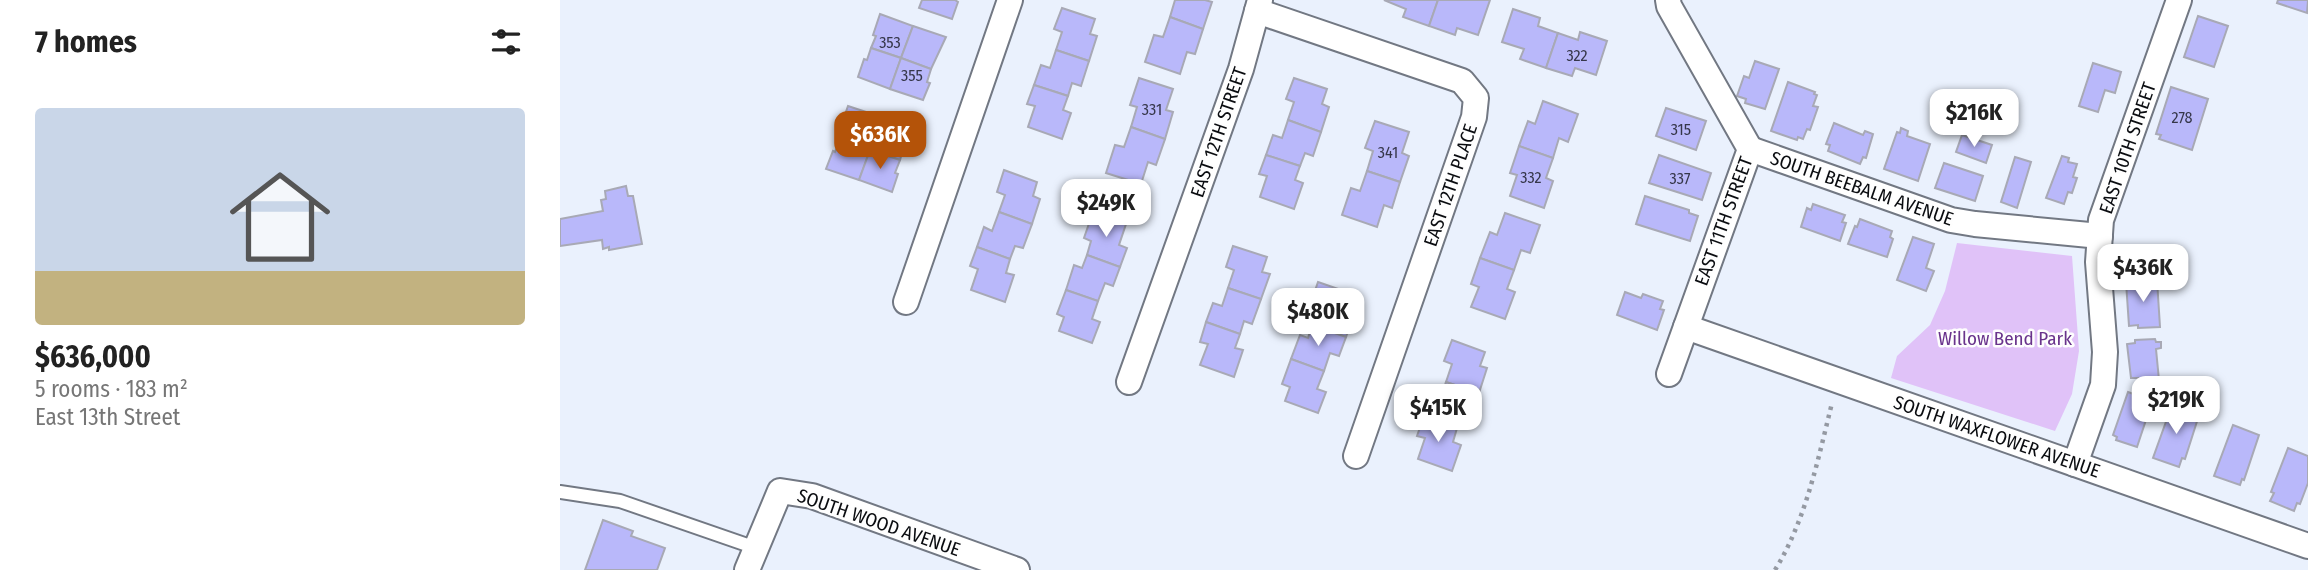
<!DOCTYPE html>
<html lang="en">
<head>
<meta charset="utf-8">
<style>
  body { margin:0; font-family:"Fira Sans Condensed",sans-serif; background:#f6f6f6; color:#222; height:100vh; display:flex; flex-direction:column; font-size:26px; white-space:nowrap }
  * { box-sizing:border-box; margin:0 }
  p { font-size:23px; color:#767676 }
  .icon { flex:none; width:38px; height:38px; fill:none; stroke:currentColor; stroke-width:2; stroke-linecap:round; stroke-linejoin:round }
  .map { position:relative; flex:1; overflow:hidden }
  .details { display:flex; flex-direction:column; background:#fff; width:560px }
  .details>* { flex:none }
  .price { position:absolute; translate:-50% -60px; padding:0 16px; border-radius:14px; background:#fff; color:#222; font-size:23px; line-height:46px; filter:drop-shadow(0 2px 4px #0008) }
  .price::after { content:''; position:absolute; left:50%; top:42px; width:21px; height:16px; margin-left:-10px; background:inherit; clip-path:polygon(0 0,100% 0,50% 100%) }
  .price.on { background:#b45309; color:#fff }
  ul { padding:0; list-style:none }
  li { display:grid; align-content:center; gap:14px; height:371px; padding:0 35px }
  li+li { border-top:2px solid #e0e0e0 }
  li span { display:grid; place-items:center; height:217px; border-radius:7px; color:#555 }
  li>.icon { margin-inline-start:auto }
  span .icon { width:126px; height:126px; fill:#fffc; stroke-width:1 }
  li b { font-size:30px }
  h2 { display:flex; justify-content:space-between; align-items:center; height:84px; padding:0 35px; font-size:30px }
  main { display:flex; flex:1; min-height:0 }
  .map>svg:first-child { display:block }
</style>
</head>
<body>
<main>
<section class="details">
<h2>7 homes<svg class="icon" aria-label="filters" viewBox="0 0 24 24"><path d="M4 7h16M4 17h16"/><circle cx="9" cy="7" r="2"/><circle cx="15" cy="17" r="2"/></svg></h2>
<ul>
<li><span style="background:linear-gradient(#c9d6e8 75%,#c2b280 0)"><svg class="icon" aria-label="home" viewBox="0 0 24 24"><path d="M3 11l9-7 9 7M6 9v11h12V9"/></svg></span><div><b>$636,000</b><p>5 rooms · 183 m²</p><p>East 13th Street</p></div></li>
</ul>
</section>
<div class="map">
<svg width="1748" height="570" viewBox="0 0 1748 570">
  <rect width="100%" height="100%" fill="#eaf1fd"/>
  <path fill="#e0c2f8" d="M1397,243l115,13 7,95 -7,43 -17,37 -164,-53 6,-22 33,-31 15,-34z"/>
  <g fill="#b9b8fa" stroke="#a8a9b5" stroke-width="2">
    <path d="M362,0h33l3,2 -6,17 -33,-11z"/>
    <path d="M615,0h30l7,2 -9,27 -33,-12z"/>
    <path d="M824,0h54l-9,26 -26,-9 3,-8z"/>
    <path d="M878,0h52l-12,35 -21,-7 -2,7 -26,-9z"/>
    <path d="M1718,0h30l-1,13 -30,-10z"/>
    <path d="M502,8l33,11 -5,15 7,2 -8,25 -33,-11 6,-18 -8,-3z"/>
    <path d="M953,9l27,9 -2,8 20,7 -12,35 -26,-9 4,-10 -22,-7z"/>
    <path d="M320,14l33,12 -12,32 -30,-10 5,-12 -3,-1z"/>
    <path d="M1638,16l30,10 -14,41 -30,-10z"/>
    <path d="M610,17l33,12 -8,25 -8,-2 -7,22 -35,-12 9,-27 9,2z"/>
    <path d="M353,26l33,11 -15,32 -30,-11z"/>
    <path d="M1020,32l27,9 -11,34 -21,-7 -3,8 -26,-8 12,-35 20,7z"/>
    <path d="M311,48l30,10 -11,31 -32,-12 6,-18 3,1z"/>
    <path d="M496,50l33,11 -8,25 -9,-3 -4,13 -34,-11 7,-20 9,3z"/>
    <path d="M341,58l30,11 -4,13 3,1 -7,17 -33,-11z"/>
    <path d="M1195,61l24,8 -14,40 -20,-6 1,-4 -9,-3 7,-20 5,2z"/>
    <path d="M1533,63l28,9 -6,21 -10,-3 -7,22 -19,-6z"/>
    <path d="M579,78l34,11 -7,21 7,2 -8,27 -34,-12 6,-20 -7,-2z"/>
    <path d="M734,78l33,11 -5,15 7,3 -8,25 -33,-12 6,-18 -8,-3z"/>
    <path d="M1228,82l27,10 -1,2 3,1 -4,11 5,1 -8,23 -3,-1 -4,10 -5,-2 -1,3 -26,-9z"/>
    <path d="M474,85l34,11 -5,14 8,3 -9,26 -34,-12 7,-21 -8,-2z"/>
    <path d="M1611,87l37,12 -16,51 -33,-11 2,-4 -5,-1z"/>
    <path d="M983,101l35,13 -10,28 -9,-4 -6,20 -34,-12 9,-25 7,3z"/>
    <path d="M288,106l33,11 -11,33 -30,-11 4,-12 -3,-1z"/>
    <path d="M1106,108l40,13 -10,29 -40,-14z"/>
    <path d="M321,117l33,12 -6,19 -4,-2 -4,14 -30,-10z"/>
    <path d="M728,120l33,12 -8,24 -8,-3 -5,13 -34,-11 7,-20 9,3z"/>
    <path d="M815,121l34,11 -7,21 7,3 -9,26 -33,-11 6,-20 -8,-3z"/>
    <path d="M1274,123l29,12 2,-4 8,3 -7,24 -3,-1 -3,7 -32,-13 2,-6 -4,-1z"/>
    <path d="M571,127l34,12 -9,26 -8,-3 -7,22 -35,-11 9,-28 9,2z"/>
    <path d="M1341,128l7,3 -1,5 23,8 -12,37 -34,-12 13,-37 3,1z"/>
    <path d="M1402,135l30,10 -6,18 -30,-11z"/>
    <path d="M280,139l30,11 -11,30 -33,-11 7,-18 2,1z"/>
    <path d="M959,146l34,12 -7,20 7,3 -9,27 -34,-12 7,-21 -7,-2z"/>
    <path d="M310,150l30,10 -5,13 3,1 -6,18 -33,-12z"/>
    <path d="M706,155l34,11 -5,14 8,3 -9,26 -34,-12 7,-21 -8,-2z"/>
    <path d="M1099,155l52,18 -9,27 -53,-17z"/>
    <path d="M1502,156l7,2 -1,4 9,2 -4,13 4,1 -5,15 -4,-1 -4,12 -18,-6z"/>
    <path d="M1455,157l16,5 -14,46 -16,-6z"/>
    <path d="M1384,163l39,13 -8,25 -40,-13z"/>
    <path d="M444,170l33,12 -4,14 7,3 -8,25 -33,-12 6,-17 -8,-3z"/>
    <path d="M807,171l33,11 -8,26 -8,-3 -7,22 -35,-12 9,-27 9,3z"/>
    <path d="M66,186l2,10h5l9,48 -33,6v-3l-6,2 -1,-9 -42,6v-27l43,-8 -2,-11 5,-1 -1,-8z"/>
    <path d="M1085,196l44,14v3l9,3 -8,25 -54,-17z"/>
    <path d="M1253,204l32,11 -3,7 4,1 -6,18 -39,-14 6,-19 4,2z"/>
    <path d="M439,212l33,12 -9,24 -8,-2 -5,13 -33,-12 7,-20 8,4z"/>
    <path d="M533,212l33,12 -7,21 8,3 -7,19 -33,-12 4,-14 -7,-3z"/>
    <path d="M945,213l35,12 -10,28 -9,-3 -7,20 -34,-12 10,-26 7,3z"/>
    <path d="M1300,219l32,12 -2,6 3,2 -6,18 -39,-13 7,-18 2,1z"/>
    <path d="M1353,237l21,7 -8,24 8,3 -8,20 -29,-11z"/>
    <path d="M673,246l34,11 -5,15 8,2 -9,25 -33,-11 6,-18 -8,-3z"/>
    <path d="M417,247l33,12 -4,14 8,2 -9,27 -34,-12 7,-21 -8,-3z"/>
    <path d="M527,255l33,12 -7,19 -8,-3 -7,18 -32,-11 8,-25 8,3z"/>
    <path d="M920,258l34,12 -7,19 8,3 -10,27 -34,-12 8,-20 -8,-3z"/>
    <path d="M1597,280l3,47 -22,1v-3l-9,1 -3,-44z"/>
    <path d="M758,282l35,12 -8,21 8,2 -7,20 -34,-12 5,-14 -8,-3z"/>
    <path d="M668,288l33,11 -9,25 -8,-3 -4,13 -34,-12 7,-19 9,3z"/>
    <path d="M506,290l32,11 -6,18 8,3 -8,21 -33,-12 5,-14 -7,-3z"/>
    <path d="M1065,292l16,6 2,-4 20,7 -3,8 4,1 -7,20 -40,-15z"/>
    <path d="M646,322l34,12 -5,14 8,2 -9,27 -34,-12 8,-21 -8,-2z"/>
    <path d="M752,325l34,12 -7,19 -9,-3 -6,18 -33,-12 9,-24 8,3z"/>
    <path d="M1595,339l1,3h5v6l-5,1 3,31 -21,2v-4h-7l-4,-34 8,-1v-3z"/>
    <path d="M892,340l33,12 -5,14 7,2 -8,25 -33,-11 6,-18 -8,-3z"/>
    <path d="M731,359l33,12 -7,18 9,3 -8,21 -33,-12 5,-14 -8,-3z"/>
    <path d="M886,382l33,11 -9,25 -8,-3 -5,13 -33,-12 7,-19 9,3z"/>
    <path d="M1568,392l25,9 -4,11 4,1 -2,6 -4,-2 -10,30 -21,-7 1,-3 -4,-2z"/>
    <path d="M1612,405l27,10 -14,44 -3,-1 -3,9 -26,-9z"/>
    <path d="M864,416l33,12 -4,14 8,3 -9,26 -34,-12 7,-21 -8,-2z"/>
    <path d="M1673,425l26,10 -15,45 -2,-1 -2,6 -26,-9z"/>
    <path d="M1728,448l20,8v27l-8,21 -3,-1 -3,8 -24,-10 4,-8 -3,-1z"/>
    <path d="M43,520l30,11 -2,5 34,12 -8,22h-72z"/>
  </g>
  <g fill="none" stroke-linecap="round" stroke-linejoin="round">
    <g stroke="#727883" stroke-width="16">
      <path id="lane" d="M0,492l60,9 136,47"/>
    </g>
    <g stroke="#727883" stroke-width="28">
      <g id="street">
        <path d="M1108,0l1,6 81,143 -81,225"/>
        <path d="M697,11l205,70 14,17 -2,19 -118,339"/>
        <path d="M1190,149l201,71 24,4 125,12"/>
        <path d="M346,302l104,-302"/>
        <path d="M1126,327l622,219"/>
        <path d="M569,382l112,-313 19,-69"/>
        <path d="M1515,464l28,-79 2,-33 -7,-90 3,-42 78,-220"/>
        <path d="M187,570l33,-79 32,5 205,74"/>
      </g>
    </g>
    <path stroke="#9499a2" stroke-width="4.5" stroke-dasharray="3.5 5" stroke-linecap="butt" d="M1215,570c31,-50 43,-111 57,-167"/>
    <use href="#lane" stroke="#fff" stroke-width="12"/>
    <use href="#street" stroke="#fff" stroke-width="24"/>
  </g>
  <g text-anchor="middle" stroke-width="5" stroke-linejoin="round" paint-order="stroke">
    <g font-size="16" fill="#36374a">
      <text x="330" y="48">353</text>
      <text x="1017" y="61">322</text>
      <text x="352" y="81">355</text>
      <text x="592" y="115">331</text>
      <text x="1622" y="123">278</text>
      <text x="1121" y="135">315</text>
      <text x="828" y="158">341</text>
      <text x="971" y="183">332</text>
      <text x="1120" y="184">337</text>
    </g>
    <g font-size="19" fill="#0a0c10" stroke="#fefefe">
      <text transform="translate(658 132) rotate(-71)" y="7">EAST 12TH STREET</text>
      <text transform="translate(1567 148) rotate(-71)" y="7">EAST 10TH STREET</text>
      <text transform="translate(890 185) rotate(-71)" y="7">EAST 12TH PLACE</text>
      <text transform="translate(1302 188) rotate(19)" y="7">SOUTH BEEBALM AVENUE</text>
      <text transform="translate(1163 221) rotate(-70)" y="7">EAST 11TH STREET</text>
      <text transform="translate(1437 436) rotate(19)" y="7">SOUTH WAXFLOWER AVENUE</text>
      <text transform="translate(319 522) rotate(19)" y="7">SOUTH WOOD AVENUE</text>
    </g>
    <g font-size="19" fill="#69338c" stroke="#fefefe">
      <text x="1445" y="345">Willow Bend Park</text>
    </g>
  </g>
</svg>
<b class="price" style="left:1414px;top:149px">$216K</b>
<b class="price on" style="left:320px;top:171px">$636K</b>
<b class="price" style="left:546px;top:239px">$249K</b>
<b class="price" style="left:1583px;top:304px">$436K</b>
<b class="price" style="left:758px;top:348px">$480K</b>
<b class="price" style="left:1616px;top:436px">$219K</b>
<b class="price" style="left:878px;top:444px">$415K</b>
</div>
</main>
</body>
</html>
